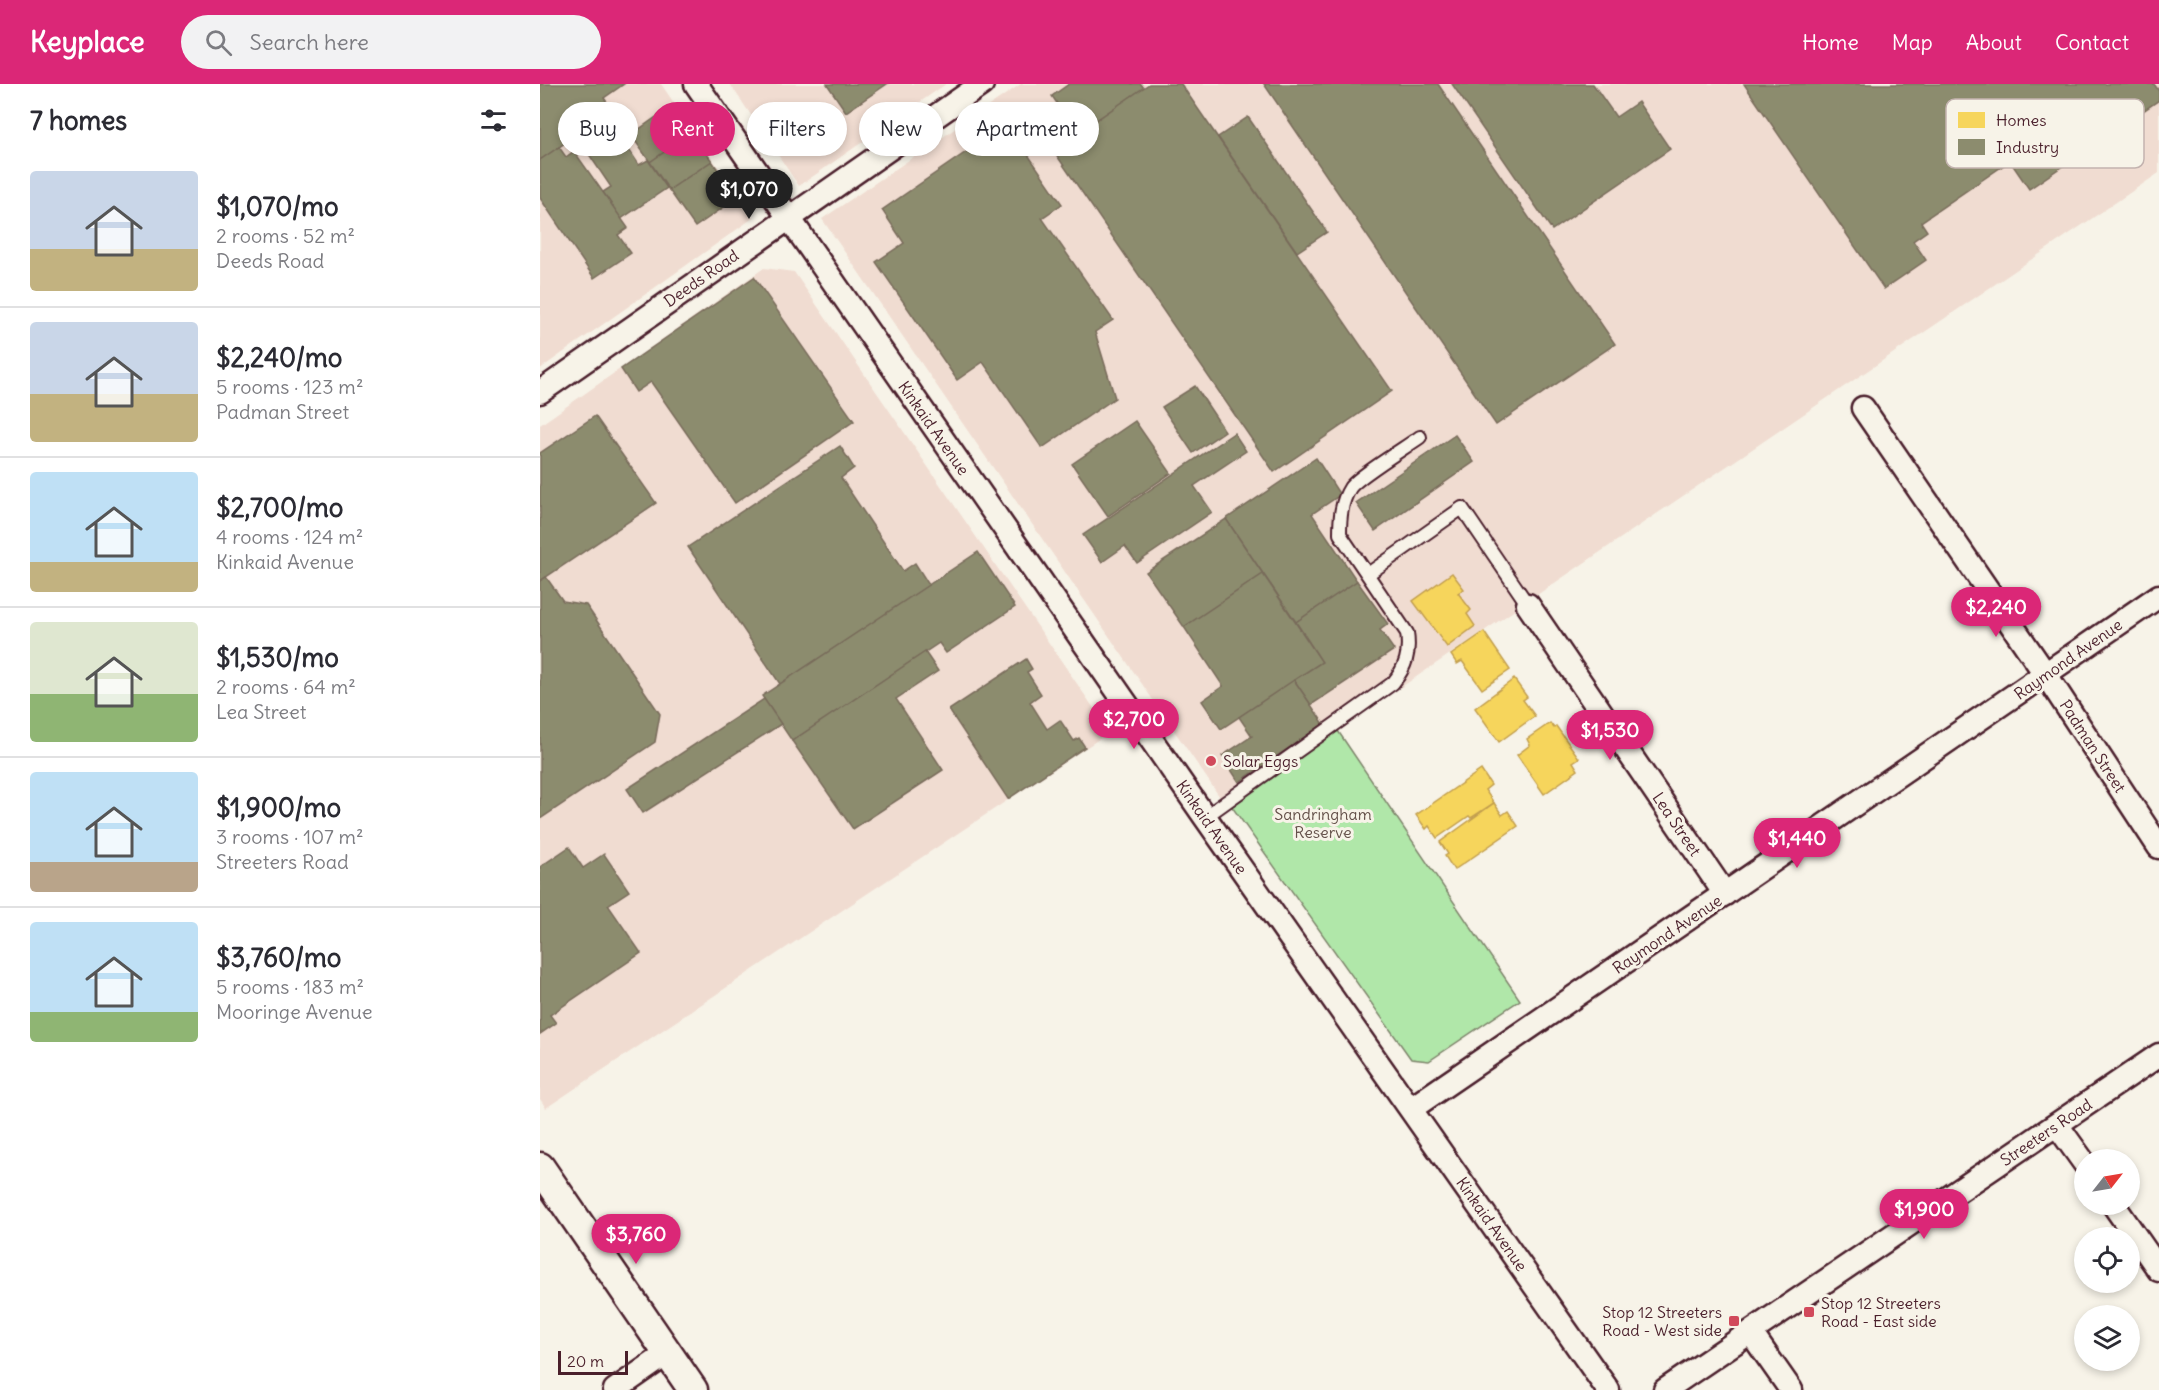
<!DOCTYPE html>
<html lang="en">
<head>
<meta charset="utf-8">
<style>
  body { margin:0; font-family:Delius,sans-serif; background:#f2f2f3; color:#2b2b33; height:100vh; display:flex; flex-direction:column; font-size:22px; white-space:nowrap }
  * { box-sizing:border-box; margin:0 }
  p { font-size:20px; color:#7c7c81 }
  .icon { flex:none; width:33px; height:33px; fill:none; stroke:currentColor; stroke-width:2; stroke-linecap:round; stroke-linejoin:round }
  .map { position:relative; flex:1; overflow:hidden }
  .panel { display:flex; flex-direction:column; background:#fff; width:540px }
  .panel>* { flex:none }
  .top-card { position:absolute; left:18px; top:18px; width:570px; height:54px; display:flex; gap:12px }
  .needle { width:39px; rotate:59deg }
  .tools { position:absolute; left:1534px; top:1065px; display:grid; gap:12px }
  .tools a { display:grid; place-items:center; width:66px; height:66px; border-radius:50%; background:#fff; box-shadow:0 3px 9px #0003; font-size:30px }
  .scale { position:absolute; left:18px; bottom:15px; width:70px; box-sizing:border-box; padding-left:6px; border:3px solid #4a1f2b; border-top:0; font-size:16px; line-height:21px; white-space:nowrap; color:#4a1f2b; -webkit-text-stroke:4px #f7f3e8; paint-order:stroke }
  .price { position:absolute; translate:-50% -51px; padding:0 14px; border-radius:21px; background:#db2777; color:#fff; font-size:20px; line-height:39px; filter:drop-shadow(0 2px 3px #0008) }
  .price::after { content:''; position:absolute; left:50%; top:36px; width:18px; height:14px; margin-left:-9px; background:inherit; clip-path:polygon(0 0,100% 0,50% 100%) }
  .price.on { background:#222; color:#fff }
  ul { padding:0; list-style:none }
  li { display:flex; align-items:center; gap:18px; height:150px; padding:0 30px }
  li+li { border-top:2px solid #e1e1e2 }
  li span { display:grid; place-items:center; flex:none; width:168px; height:120px; border-radius:6px; color:#555 }
  li>.icon { margin-inline-start:auto }
  span .icon { width:72px; height:72px; fill:#fffc; stroke-width:1 }
  li b { font-size:26px }
  h2 { display:flex; justify-content:space-between; align-items:center; height:72px; padding:0 30px; font-size:26px }
  .pill { padding:0 21px; border-radius:27px; background:#fff; box-shadow:0 3px 9px #0003; font-size:21px; line-height:54px }
  .pill.on { background:#db2777; color:#fff }
  header { display:flex; align-items:center; gap:36px; box-sizing:border-box; height:84px; padding:0 30px; background:#db2777; color:#fff }
  header strong { font-size:28px }
  nav { display:flex; gap:33px; margin-inline-start:auto; font-size:21px }
  .search { width:420px; height:54px; background:#f2f2f3; display:flex; align-items:center; gap:15px; box-sizing:border-box; padding:0 21px; border-radius:33px; color:#7c7c81; font-size:22px }
  main { display:flex; flex:1; min-height:0 }
  .map>svg:first-child { display:block }
</style>
</head>
<body>
<header>
<strong>Keyplace</strong>
<div class="search"><svg class="icon" aria-label="search" viewBox="0 0 24 24"><circle cx="10" cy="10" r="6"/><path d="M15 15l6 6"/></svg>Search here</div>
<nav><a>Home</a><a>Map</a><a>About</a><a>Contact</a></nav>
</header>
<main>
<section class="panel">
<h2>7 homes<svg class="icon" aria-label="filters" viewBox="0 0 24 24"><path d="M4 7h16M4 17h16"/><circle cx="9" cy="7" r="2"/><circle cx="15" cy="17" r="2"/></svg></h2>
<ul>
<li><span style="background:linear-gradient(#c9d6e8 65%,#c2b280 0)"><svg class="icon" aria-label="home" viewBox="0 0 24 24"><path d="M3 11l9-7 9 7M6 9v11h12V9"/></svg></span><div><b>$1,070/mo</b><p>2 rooms · 52 m²</p><p>Deeds Road</p></div></li>
<li><span style="background:linear-gradient(#c9d6e8 60%,#c2b280 0)"><svg class="icon" aria-label="home" viewBox="0 0 24 24"><path d="M3 11l9-7 9 7M6 9v11h12V9"/></svg></span><div><b>$2,240/mo</b><p>5 rooms · 123 m²</p><p>Padman Street</p></div></li>
<li><span style="background:linear-gradient(#bfe0f5 75%,#c2b280 0)"><svg class="icon" aria-label="home" viewBox="0 0 24 24"><path d="M3 11l9-7 9 7M6 9v11h12V9"/></svg></span><div><b>$2,700/mo</b><p>4 rooms · 124 m²</p><p>Kinkaid Avenue</p></div></li>
<li><span style="background:linear-gradient(#dfe7d0 60%,#8fb573 0)"><svg class="icon" aria-label="home" viewBox="0 0 24 24"><path d="M3 11l9-7 9 7M6 9v11h12V9"/></svg></span><div><b>$1,530/mo</b><p>2 rooms · 64 m²</p><p>Lea Street</p></div></li>
<li><span style="background:linear-gradient(#bfe0f5 75%,#b9a48a 0)"><svg class="icon" aria-label="home" viewBox="0 0 24 24"><path d="M3 11l9-7 9 7M6 9v11h12V9"/></svg></span><div><b>$1,900/mo</b><p>3 rooms · 107 m²</p><p>Streeters Road</p></div></li>
<li><span style="background:linear-gradient(#bfe0f5 75%,#8fb573 0)"><svg class="icon" aria-label="home" viewBox="0 0 24 24"><path d="M3 11l9-7 9 7M6 9v11h12V9"/></svg></span><div><b>$3,760/mo</b><p>5 rooms · 183 m²</p><p>Mooringe Avenue</p></div></li>
</ul>
</section>
<div class="map">
<svg width="1619" height="1306" viewBox="0 0 1619 1306">
  <rect width="100%" height="100%" fill="#f7f3e8"/>
  <filter id="ink" filterUnits="userSpaceOnUse"><feTurbulence type="fractalNoise" baseFrequency=".0167" numOctaves="2"/><feDisplacementMap in="SourceGraphic" scale="12" xChannelSelector="R" yChannelSelector="G"/><feConvolveMatrix kernelMatrix="1 2 1 2 8 2 1 2 1" color-interpolation-filters="sRGB"/></filter>
  <g filter="url(#ink)">
    <g fill="#f0dcd1">
      <path d="M0,0h121l92,134 -213,151z"/>
      <path d="M190,0h216l-147,102z"/>
      <path d="M481,0h1138v89l-933,633 -404,-587z"/>
      <path d="M224,184l30,4 310,451 -8,5 6,9 -556,371 -6,-9v-674z"/>
    </g>
    <path fill="#b0e7a9" stroke="#7d836a" stroke-width="1.5" d="M798,647l182,269 -91,61 -18,-2 -181,-255z"/>
    <g fill="#f6d55c" stroke="#c29e4d" stroke-width="1.5">
      <path d="M912,489l12,16 -6,4 13,17 -4,4 8,12 -28,21 -34,-46z"/>
      <path d="M944,548l26,38 -28,19 -20,-28 -5,3 -6,-9z"/>
      <path d="M974,595l13,18 -4,3 12,16 -36,26 -24,-34z"/>
      <path d="M1010,639l4,5 2,-2 23,32 -6,4 5,8 -34,24 -27,-39 13,-10 -3,-6z"/>
      <path d="M941,686l10,15 -6,5 9,13 -23,15 -2,-2 -32,22 -8,-12 -3,3 -10,-14z"/>
      <path d="M954,719l8,12 6,-4 10,15 -64,44 -9,-14 3,-2 -8,-12z"/>
    </g>
    <g fill="#8c8c6e" stroke="#786b5a" stroke-width="1.5">
      <path d="M0,0h84l-20,14 9,12 -73,50z"/>
      <path d="M287,0h60l-41,28z"/>
      <path d="M529,0h72l3,4 -67,45 -25,-37z"/>
      <path d="M609,0h32l211,307 -118,81 -221,-322z"/>
      <path d="M724,0h174l177,260 -119,81z"/>
      <path d="M912,0h141l23,33 22,-15 32,47 -118,81z"/>
      <path d="M1204,0h410l5,7v9l-130,89 -19,-28 -89,61 6,9 -14,10 13,19 -42,29z"/>
      <path d="M133,21l19,28 -42,29 -19,-27z"/>
      <path d="M708,33l79,115 -30,20 -79,-115z"/>
      <path d="M70,37l29,44 9,-5 19,28 -46,31 -18,-27 8,-5 -31,-46z"/>
      <path d="M152,49l20,28 -43,29 -19,-28z"/>
      <path d="M448,53l12,16 18,-13 44,64 -20,14 71,102 -18,12 20,66 -73,50 -59,-86 -26,18 -81,-118 28,-19 -22,-33z"/>
      <path d="M19,63l7,10 8,-6 54,77 -10,7 13,18 -37,25 -54,-80v-38z"/>
      <path d="M172,77l25,37 -42,29 -26,-37z"/>
      <path d="M214,193l100,144 -119,82 -84,-121 -15,10 -15,-23z"/>
      <path d="M655,302l30,45 -32,22 -31,-46z"/>
      <path d="M55,332l61,87 -116,78v-128z"/>
      <path d="M595,337l36,52 -63,43 -36,-52z"/>
      <path d="M694,349l12,18 -52,35 18,26 -75,51 -12,-17 -23,16 -19,-27z"/>
      <path d="M915,351l19,27 -99,69 -19,-28z"/>
      <path d="M300,362l14,22 -13,10 62,93 12,-8 14,22 -149,99 -92,-137z"/>
      <path d="M776,374l24,37 -28,19 45,67 -61,41 -70,-103z"/>
      <path d="M686,435l37,55 -79,53 -38,-55z"/>
      <path d="M438,468l37,55 -69,46 -7,-10 -147,98 -30,-45z"/>
      <path d="M723,490l59,88 -101,67 -19,-28 21,-15 -39,-59z"/>
      <path d="M6,493l17,24 23,4 74,109 -5,28 -115,77v-238z"/>
      <path d="M817,497l31,43 -8,6 14,20 -83,55 -17,-25 28,-18 -26,-40z"/>
      <path d="M385,568l13,19 -42,28 47,71 -90,59 -61,-88z"/>
      <path d="M486,575l6,10 -5,3 14,22 -11,8 17,27 13,-9 14,21 5,-3 6,9 -77,52 -59,-89z"/>
      <path d="M754,596l30,44 -85,58 -17,-26 30,-20 -13,-19z"/>
      <path d="M224,615l17,25 -138,89 -16,-24z"/>
      <path d="M29,763l14,21 21,-14 25,37 -21,14 33,48 -91,62 6,8 -16,11v-167z"/>
    </g>
    <g fill="none" stroke-linecap="round" stroke-linejoin="round">
      <g stroke="#4a1f2b" stroke-width="16">
        <g id="service">
          <path d="M828,490l94,-66 66,97"/>
          <path d="M665,733l188,-134c13,-16 17,-30 14,-50l-67,-99c0,-16 1,-32 10,-46 6,-10 56,-41 70,-51"/>
        </g>
      </g>
      <g stroke="#4a1f2b" stroke-width="27">
        <g id="minor">
          <path d="M156,0l509,733 403,573"/>
          <path d="M0,308l442,-308"/>
          <path d="M1323,324l183,267 113,172"/>
          <path d="M988,521l197,289"/>
          <path d="M872,1024l747,-512"/>
          <path d="M1517,1041l28,39"/>
          <path d="M1573,1120l46,66"/>
          <path d="M1211,1249l40,57"/>
          <path d="M75,1306l53,-37"/>
          <path d="M1125,1306l494,-335"/>
        </g>
      </g>
      <g stroke="#4a1f2b" stroke-width="33">
        <path id="tertiary" d="M0,1083l153,223"/>
      </g>
      <use href="#service" stroke="#f7f3e8" stroke-width="12"/>
      <use href="#minor" stroke="#f7f3e8" stroke-width="22"/>
      <use href="#tertiary" stroke="#f7f3e8" stroke-width="28"/>
    </g>
  </g>
  <g fill="#d1495b" stroke="#f7f3e8" stroke-width="2">
    <circle cx="671" cy="677" r="6"/>
    <rect x="1263" y="1222" width="12" height="12" rx="3"/>
    <rect x="1188" y="1231" width="12" height="12" rx="3"/>
  </g>
  <g text-anchor="middle" stroke-width="6" stroke-linejoin="round" paint-order="stroke">
    <g font-size="16" fill="#4a1f2b" stroke="#f7f3e8">
      <text transform="translate(161 194) rotate(-35)" y="6">Deeds Road</text>
      <text transform="translate(394 344) rotate(55)" y="6">Kinkaid Avenue</text>
      <text transform="translate(1528 575) rotate(-35)" y="6">Raymond Avenue</text>
      <text transform="translate(1553 662) rotate(57)" y="6">Padman Street</text>
      <text transform="translate(1137 740) rotate(56)" y="6">Lea Street</text>
      <text transform="translate(672 743) rotate(55)" y="6">Kinkaid Avenue</text>
      <text transform="translate(1127 850) rotate(-34)" y="6">Raymond Avenue</text>
      <text transform="translate(1506 1048) rotate(-34)" y="6">Streeters Road</text>
      <text transform="translate(952 1140) rotate(55)" y="6">Kinkaid Avenue</text>
    </g>
    <g font-size="16" fill="#4a1f2b" stroke="#f7f3e8" text-anchor="start">
      <text x="683" y="683">Solar Eggs</text>
      <text x="1281" y="1225">Stop 12 Streeters<tspan x="1281" dy="18">Road - East side</tspan></text>
      <text x="1182" y="1234" text-anchor="end">Stop 12 Streeters<tspan x="1182" dy="18">Road - West side</tspan></text>
    </g>
    <g font-size="16" fill="#64514a" stroke="#f7f3e8">
      <text x="783" y="736">Sandringham<tspan x="783" dy="18">Reserve</tspan></text>
    </g>
  </g>
  <rect x="1406" y="15" width="198" height="69" rx="9" fill="#f7f3e8" stroke="#c3b3af" stroke-width="1.5"/>
  <rect x="1418" y="28" width="27" height="16" fill="#f6d55c"/>
  <rect x="1418" y="55" width="27" height="16" fill="#8c8c6e"/>
  <g font-size="16" fill="#4a1f2b">
    <text x="1456" y="42">Homes</text>
    <text x="1456" y="69">Industry</text>
  </g>
</svg>
<div class="tools">
<a><svg class="needle" viewBox="-14 -14 28 28"><path d="M0-13l5 13h-10z" fill="#e53935"/><path d="M0 13l5-13h-10z" fill="#7c7c81"/></svg></a>
<a><svg class="icon" aria-label="locate" viewBox="0 0 24 24"><circle cx="12" cy="12" r="6"/><path d="M12 2v4M12 18v4M2 12h4M18 12h4"/></svg></a>
<a><svg class="icon" aria-label="layers" viewBox="0 0 24 24"><path d="M12 4l9 5-9 5-9-5zM3 14l9 5 9-5"/></svg></a>
</div>
<div class="scale">20 m</div>
<b class="price on" style="left:209px;top:136px">$1,070</b>
<b class="price" style="left:1456px;top:554px">$2,240</b>
<b class="price" style="left:594px;top:666px">$2,700</b>
<b class="price" style="left:1070px;top:677px">$1,530</b>
<b class="price" style="left:1257px;top:785px">$1,440</b>
<b class="price" style="left:1384px;top:1156px">$1,900</b>
<b class="price" style="left:96px;top:1181px">$3,760</b>
<div class="top-card">
<a class="pill">Buy</a>
<a class="pill on">Rent</a>
<a class="pill">Filters</a>
<a class="pill">New</a>
<a class="pill">Apartment</a>
</div>
</div>
</main>
</body>
</html>
